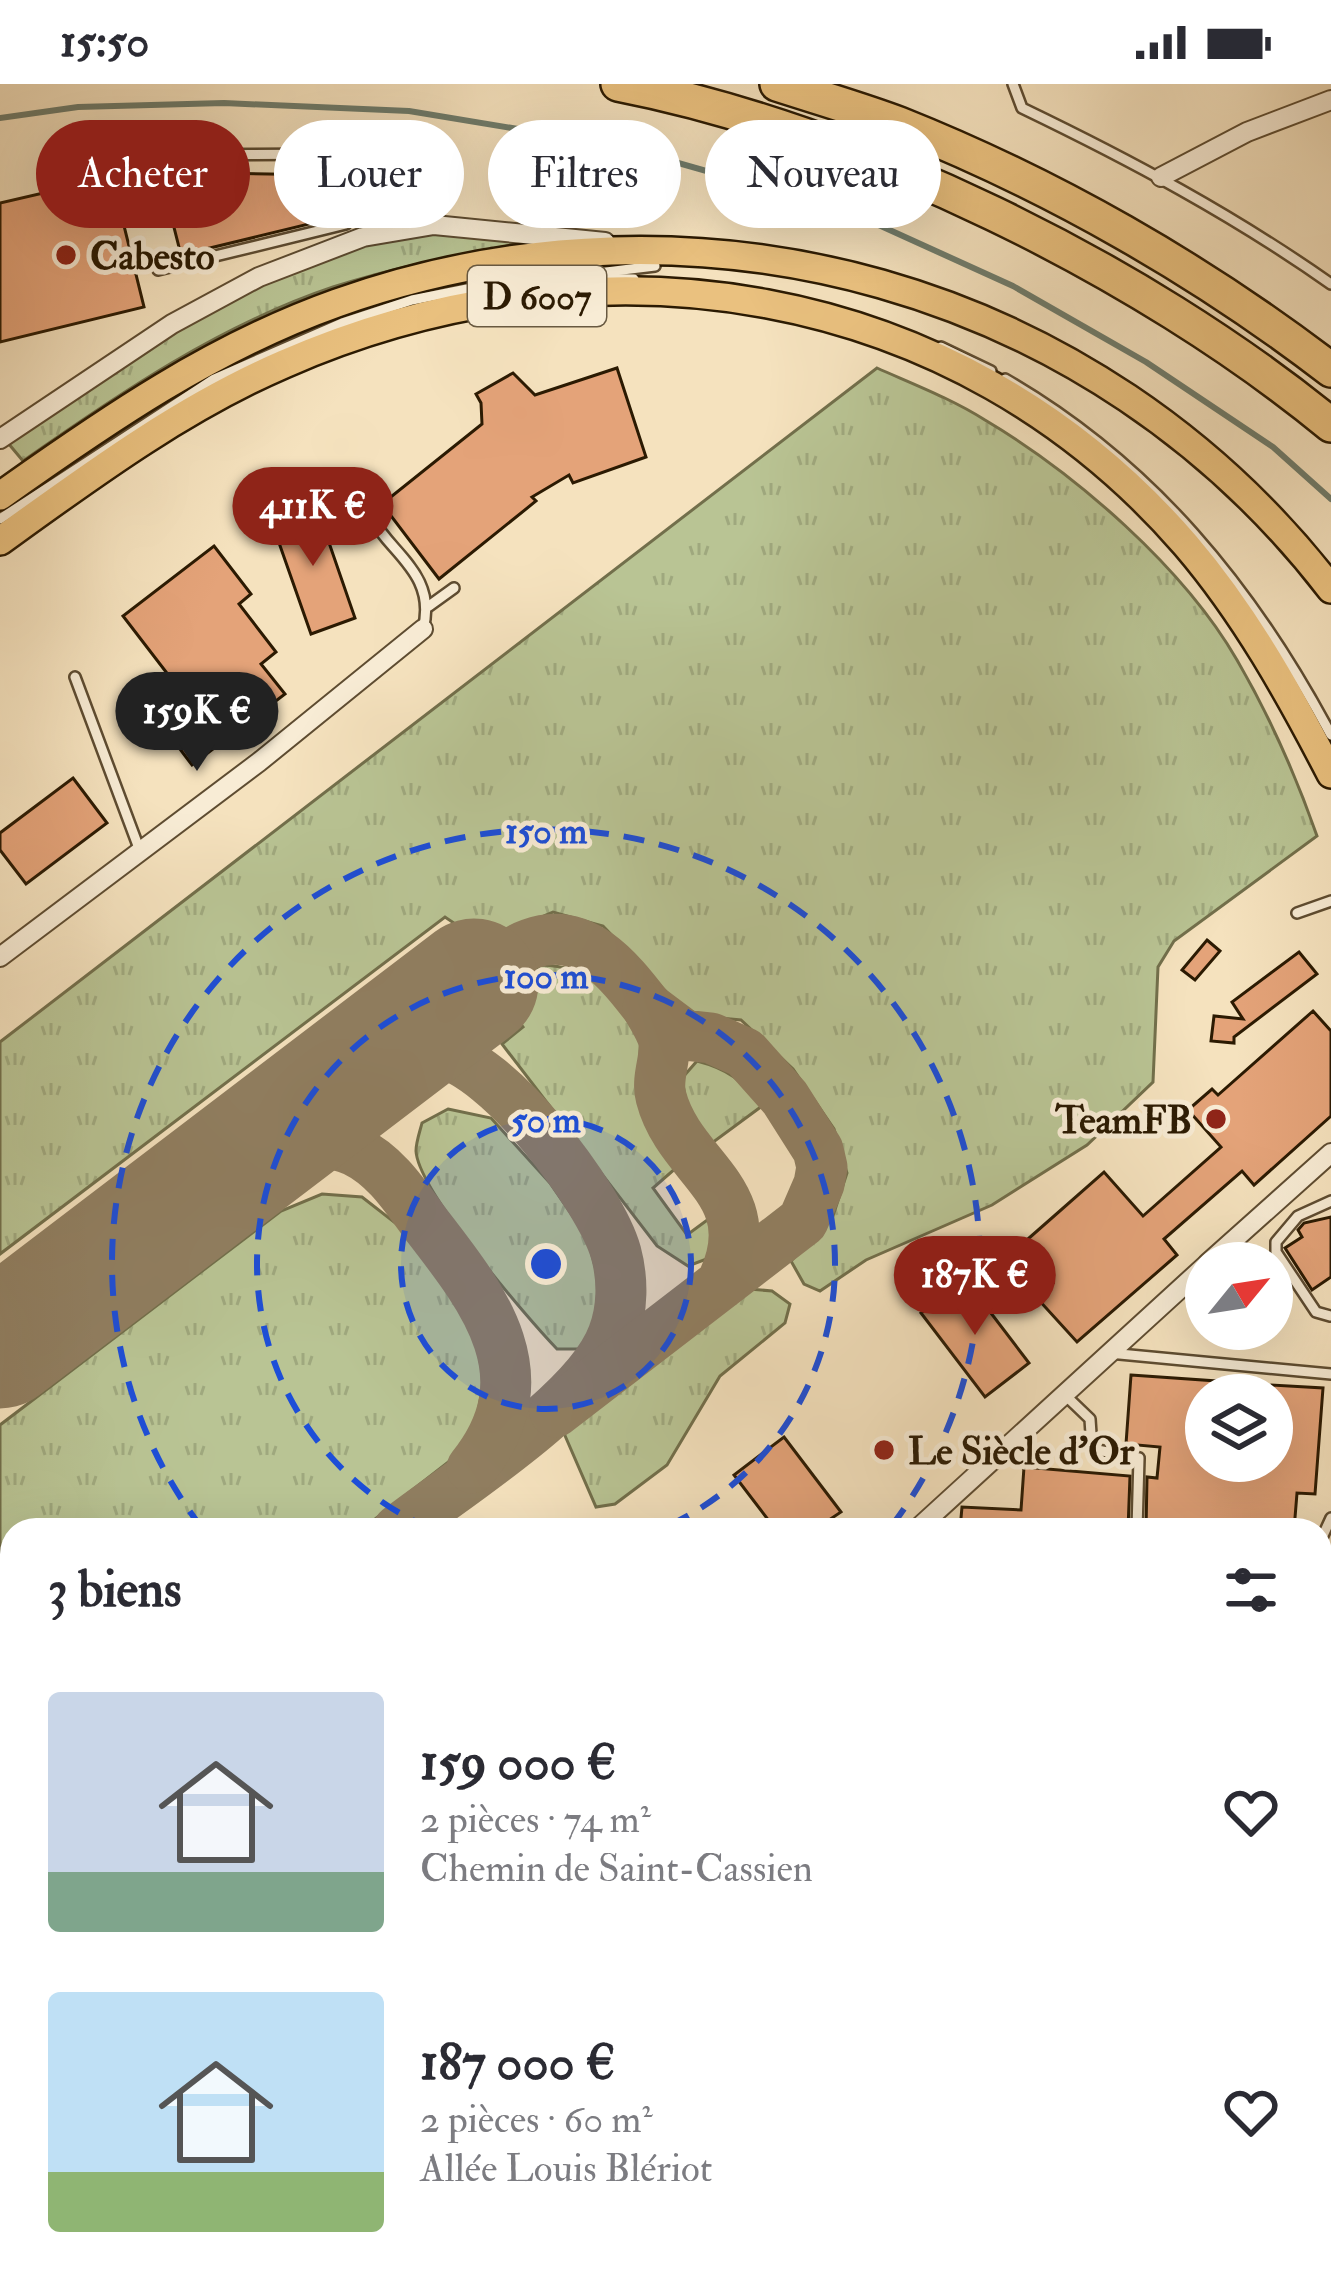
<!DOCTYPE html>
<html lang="fr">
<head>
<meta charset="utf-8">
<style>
  body { margin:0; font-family:"IM FELL Double Pica",serif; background:#f2f2f3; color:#2b2b33; height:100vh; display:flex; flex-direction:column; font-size:45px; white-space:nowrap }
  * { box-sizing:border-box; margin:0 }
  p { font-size:39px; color:#7c7c81 }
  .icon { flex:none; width:66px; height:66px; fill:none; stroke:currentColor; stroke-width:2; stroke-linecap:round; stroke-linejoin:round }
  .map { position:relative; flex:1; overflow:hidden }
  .panel { position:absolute; left:0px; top:1434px; width:1332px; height:771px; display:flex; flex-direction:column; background:#fff; border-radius:36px 36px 0 0; box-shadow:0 12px 48px #0002 }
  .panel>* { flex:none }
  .banner { position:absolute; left:36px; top:36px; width:1260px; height:108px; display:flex; gap:24px }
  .needle { width:78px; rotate:60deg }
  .buttons { position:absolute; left:1185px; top:1158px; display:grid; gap:24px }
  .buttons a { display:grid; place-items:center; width:108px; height:108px; border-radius:50%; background:#fff; box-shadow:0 12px 48px #0002; font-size:60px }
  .price { position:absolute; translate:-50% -102px; padding:0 27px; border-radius:42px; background:#8f2418; color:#fff; font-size:39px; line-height:78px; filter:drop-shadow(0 3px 6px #0008) }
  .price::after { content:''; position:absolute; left:50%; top:72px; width:36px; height:27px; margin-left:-18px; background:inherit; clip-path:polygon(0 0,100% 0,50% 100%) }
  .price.selected { background:#222; color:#fff }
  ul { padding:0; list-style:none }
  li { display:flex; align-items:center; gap:36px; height:300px; padding:0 48px }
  li span { display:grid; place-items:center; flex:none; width:336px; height:240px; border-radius:12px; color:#555 }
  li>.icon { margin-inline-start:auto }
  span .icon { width:144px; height:144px; fill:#fffc; stroke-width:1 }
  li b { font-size:51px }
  h2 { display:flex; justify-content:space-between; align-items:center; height:144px; padding:0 48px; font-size:51px }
  .pill { padding:0 42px; border-radius:54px; background:#fff; box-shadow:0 12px 48px #0002; font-size:42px; line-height:108px }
  .pill.selected { background:#8f2418; color:#fff }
  .status { display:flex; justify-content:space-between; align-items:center; height:84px; padding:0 60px; background:#fff; direction:ltr }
  .status svg { height:33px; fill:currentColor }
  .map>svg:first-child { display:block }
</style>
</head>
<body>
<div class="status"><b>15:50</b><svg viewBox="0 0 49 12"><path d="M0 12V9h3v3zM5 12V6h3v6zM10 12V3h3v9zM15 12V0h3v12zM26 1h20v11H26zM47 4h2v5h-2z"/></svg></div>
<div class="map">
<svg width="1331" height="2203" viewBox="0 0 1331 2203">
  <defs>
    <pattern id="grass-tufts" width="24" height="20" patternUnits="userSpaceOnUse" patternTransform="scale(3)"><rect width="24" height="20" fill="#b9c494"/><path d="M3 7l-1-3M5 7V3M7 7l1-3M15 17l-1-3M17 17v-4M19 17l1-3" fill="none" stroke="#9fa87e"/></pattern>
  </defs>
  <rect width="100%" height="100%" fill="#f5e2be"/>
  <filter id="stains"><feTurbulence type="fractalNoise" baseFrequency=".00167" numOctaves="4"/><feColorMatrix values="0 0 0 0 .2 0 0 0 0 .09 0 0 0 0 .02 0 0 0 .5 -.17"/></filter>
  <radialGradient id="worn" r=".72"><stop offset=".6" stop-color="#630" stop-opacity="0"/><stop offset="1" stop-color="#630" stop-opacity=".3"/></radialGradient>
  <g fill="url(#grass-tufts)" stroke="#726f4b" stroke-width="3">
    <path d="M432,149l98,9c-67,12 -132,24 -197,45 -113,38 -213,106 -310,174l-15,-18c108,-75 217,-154 343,-194 25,-8 54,-11 81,-16z"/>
    <path d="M877,284c36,16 75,31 108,52 91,54 199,148 252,240 32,55 59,116 80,176l-143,105 -16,26 -5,115 -66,63 -95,60 -126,55 -46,31 -16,-7 -13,-23 41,-42 15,-46 -13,-44 -41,-60 -52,-49 -42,-4 -24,-15 -72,-75 -50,-14 -71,30 -37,-25 -445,337v-212z"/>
    <path d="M541,881c60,3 66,25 100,70 -4,68 -4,76 35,133l-23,20 34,47 23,-17 5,16 -3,23 -24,9 -31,-20 -155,-202 21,-17 -24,-33z"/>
    <path d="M697,977c31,8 45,19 65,45l-50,37c-18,-22 -29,-37 -29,-66z"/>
    <path d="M448,1025l43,9 59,65 37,54 14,51 -6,34 -11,27h-27c-31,-32 -139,-159 -141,-198 0,-9 4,-20 6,-28z"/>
    <path d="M322,1110l40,3 36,28 46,56 30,52 10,47 -8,42 -25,38 -90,70h-349v267l-12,9v-381l281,-214z"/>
    <path d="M749,1205l23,2 18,13 -5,19 -65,53 -53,89 -52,39 -19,3 -33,-76z"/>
  </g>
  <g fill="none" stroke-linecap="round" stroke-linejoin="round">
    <path stroke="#6f7c6c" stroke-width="6" d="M0,34l78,-11 146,-4 185,8 206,34 235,67 163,74 133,76 127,85 58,52"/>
    <g stroke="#907e60" stroke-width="51">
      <path d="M474,899c17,-13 36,-32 56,-39 54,-20 90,28 118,64"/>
      <path d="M351,992c29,-13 55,-27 87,-23 59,8 163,145 178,200 7,26 7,56 -3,82 -25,68 -156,149 -215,195"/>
      <path d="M264,1059c30,-1 62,-5 91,8 31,15 50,45 70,72 59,76 121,153 47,245"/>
      <path d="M555,1328l248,-191 16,-37 3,-17 -4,-17 -33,-52 -40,-45 -34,-15 -27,-3 -36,-27c5,10 14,23 16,34 2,18 -8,36 -3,55 19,73 102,93 63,181"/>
      <path d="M0,1749l12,-9"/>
    </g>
    <path stroke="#907e60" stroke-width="129" d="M0,1260l474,-361"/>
  </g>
  <g fill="#e4a379" stroke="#2b1a02" stroke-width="3">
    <path d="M160,88l168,3 10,42 -157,38z"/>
    <path d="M112,93l32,130 -144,35v-139z"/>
    <path d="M617,284l29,89 -73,26 -4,-8 -37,22 4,4 -97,78 -57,-75 100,-80 -1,-21 -5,-9 37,-21 22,22z"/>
    <path d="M316,421l39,113 -44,16 -40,-114z"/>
    <path d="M214,462l37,48 -12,10 37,48 -15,12 24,30 -93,71 -37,-49 28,-22 -60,-78z"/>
    <path d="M73,694l34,45 -81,61 -26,-34v-17z"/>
    <path d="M1207,856l13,11 -25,29 -13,-10z"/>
    <path d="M1299,868l18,22 -83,63v6l-23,-2 3,-25 29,3 -11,-17z"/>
    <path d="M1313,927l18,20v85l-77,69 -12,-14 -78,68 13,16 -100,87 -41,-45 17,-14 -33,-37 84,-74 39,44 78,-69 -33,-37 24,-21 6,6z"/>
    <path d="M1331,1133v60l-19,13 -27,-42 17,-11 -4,-7 6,-7z"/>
    <path d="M965,1195l64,84 -44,34 -64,-84z"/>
    <path d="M1131,1291l114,8 -1,12h-38v66h66v-76l51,3 -8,106 -18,-1 -3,37h-148l1,-53 10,1 3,-31 -34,-3z"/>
    <path d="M784,1353l57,75 -27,18h-38l-42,-55z"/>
    <path d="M1024,1383l106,9 -2,54 -168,-1 2,-22 59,3z"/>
  </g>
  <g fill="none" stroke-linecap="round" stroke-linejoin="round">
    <g stroke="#5e4c31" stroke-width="14">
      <g id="lane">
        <path d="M1013,0l9,24c108,52 211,107 309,176"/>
        <path d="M127,71l210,-1 15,53 -6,17 -188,46"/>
        <path d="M585,194l49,1"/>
        <path d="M941,263l50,24"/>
        <path d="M1005,295c147,85 247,208 326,356"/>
        <path d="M371,404c-17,53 71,70 52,141"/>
        <path d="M0,435l214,-140 128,-56 70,-23 55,-11 188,-23"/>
        <path d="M429,522l25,-18"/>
        <path d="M75,593l65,174"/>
        <path d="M1297,829l34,-12"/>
        <path d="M1330,1232l-14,-4 -40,-60v-10l22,-26 33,-15"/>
        <path d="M1109,1269l222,21"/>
        <path d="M1065,1311l25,24 2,30 47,9 -2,72"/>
        <path d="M1320,1458l11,-24"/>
        <path d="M1320,1578l11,-14"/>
        <path d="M277,2193l8,10"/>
      </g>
    </g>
    <g stroke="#5e4c31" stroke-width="22">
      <g id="street">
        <path d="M1161,93l86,-45 84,-32"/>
        <path d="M0,355l172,-115 87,-47 104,-40 71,-12 171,17"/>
        <path d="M0,873l259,-195 164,-133"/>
        <path d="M1208,1179l123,-110"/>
        <path d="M916,1446l290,-265"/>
        <path d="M1320,1676l11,-11"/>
        <path d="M1320,2004l11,-11"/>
        <path d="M1320,2070l11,12"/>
        <path d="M883,2193l9,10"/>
        <path d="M1112,2203l10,-10"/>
      </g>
    </g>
    <g stroke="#2b1a02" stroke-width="32">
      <g id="primary">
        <path d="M0,412c107,-76 213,-149 337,-193 360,-128 760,-18 994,286"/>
        <path d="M0,457c90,-65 182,-133 284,-177 313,-137 673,-84 902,181 59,69 103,148 145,229"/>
        <path d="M1320,1553l11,-15"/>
        <path d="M1320,1611l11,-14"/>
        <path d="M690,2203l10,-10"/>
        <path d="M717,2203l10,-10"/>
      </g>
    </g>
    <g stroke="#2b1a02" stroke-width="38">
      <g id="highway">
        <path d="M618,0c241,47 523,185 713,341"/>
        <path d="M777,0c40,13 82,25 122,40 153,61 302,146 432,246"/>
      </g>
    </g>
    <use href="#lane" stroke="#f8ecd5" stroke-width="9"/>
    <use href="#street" stroke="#f8ecd5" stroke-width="18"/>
    <use href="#primary" stroke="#eac17f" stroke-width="27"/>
    <use href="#highway" stroke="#eac17f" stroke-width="33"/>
  </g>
  <circle cx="546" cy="1180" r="145" fill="#1d4ed8" fill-opacity=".12"/>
  <g fill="none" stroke="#1d4ed8" stroke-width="6" stroke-dasharray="21 15">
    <circle cx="546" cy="1180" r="145"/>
    <path d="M431 1445A289 289 0 1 1 661 1445"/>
    <path d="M202 1444A434 434 0 1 1 890 1444"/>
  </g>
  <g fill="#8f2418" stroke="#f8ecd5" stroke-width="4.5">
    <circle cx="66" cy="171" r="12"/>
    <circle cx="1216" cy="1035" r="12"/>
    <circle cx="884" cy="1366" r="12"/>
  </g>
  <g text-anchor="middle" stroke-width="10" stroke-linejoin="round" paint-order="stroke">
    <rect fill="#f8ecd5" stroke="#685941" stroke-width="3" x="468" y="182" width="138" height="60" rx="9"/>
    <g font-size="36" font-weight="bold" fill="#2b1a02">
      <text x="537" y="225">D 6007</text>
    </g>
    <g font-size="39" font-weight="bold" fill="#2b1a02" stroke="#f8ecd5" text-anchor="start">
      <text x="90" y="185">Cabesto</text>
      <text x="1192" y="1049" text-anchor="end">TeamFB</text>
      <text x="908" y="1380">Le Siècle d'Or</text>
    </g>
  </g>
  <circle cx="546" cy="1180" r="18" fill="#1d4ed8" stroke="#f8ecd5" stroke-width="6"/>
  <g font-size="36" text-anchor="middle" font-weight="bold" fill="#1d4ed8" stroke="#f8ecd5" stroke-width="10" stroke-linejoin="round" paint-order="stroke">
    <text x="546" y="759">150 m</text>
    <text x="546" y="904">100 m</text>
    <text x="546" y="1048">50 m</text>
  </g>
  <rect width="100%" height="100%" filter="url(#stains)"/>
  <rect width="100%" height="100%" fill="url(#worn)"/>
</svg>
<div class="buttons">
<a><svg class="needle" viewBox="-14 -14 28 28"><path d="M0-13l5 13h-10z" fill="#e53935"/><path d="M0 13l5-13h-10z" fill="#7c7c81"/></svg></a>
<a><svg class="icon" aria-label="layers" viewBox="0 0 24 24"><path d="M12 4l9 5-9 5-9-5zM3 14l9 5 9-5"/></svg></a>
</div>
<b class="price" style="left:313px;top:485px">411K €</b>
<b class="price selected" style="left:197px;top:690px">159K €</b>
<b class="price" style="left:975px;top:1254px">187K €</b>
<div class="banner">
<a class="pill selected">Acheter</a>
<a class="pill">Louer</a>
<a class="pill">Filtres</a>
<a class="pill">Nouveau</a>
</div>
<section class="panel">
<h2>3 biens<svg class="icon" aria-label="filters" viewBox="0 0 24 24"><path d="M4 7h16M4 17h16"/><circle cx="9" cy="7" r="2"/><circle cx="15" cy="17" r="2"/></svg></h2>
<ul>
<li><span style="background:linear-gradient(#c9d6e8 75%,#7fa58c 0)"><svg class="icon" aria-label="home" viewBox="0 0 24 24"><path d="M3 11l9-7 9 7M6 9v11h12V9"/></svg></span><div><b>159 000 €</b><p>2 pièces · 74 m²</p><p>Chemin de Saint-Cassien</p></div><svg class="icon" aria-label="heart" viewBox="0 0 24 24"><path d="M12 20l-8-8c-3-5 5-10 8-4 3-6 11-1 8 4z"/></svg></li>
<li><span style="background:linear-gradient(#bfe0f5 75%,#8fb573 0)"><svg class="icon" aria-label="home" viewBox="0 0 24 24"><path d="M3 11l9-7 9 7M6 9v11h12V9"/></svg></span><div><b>187 000 €</b><p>2 pièces · 60 m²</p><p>Allée Louis Blériot</p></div><svg class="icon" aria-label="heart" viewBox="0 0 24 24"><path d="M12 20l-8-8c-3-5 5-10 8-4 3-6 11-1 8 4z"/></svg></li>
</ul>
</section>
</div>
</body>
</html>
